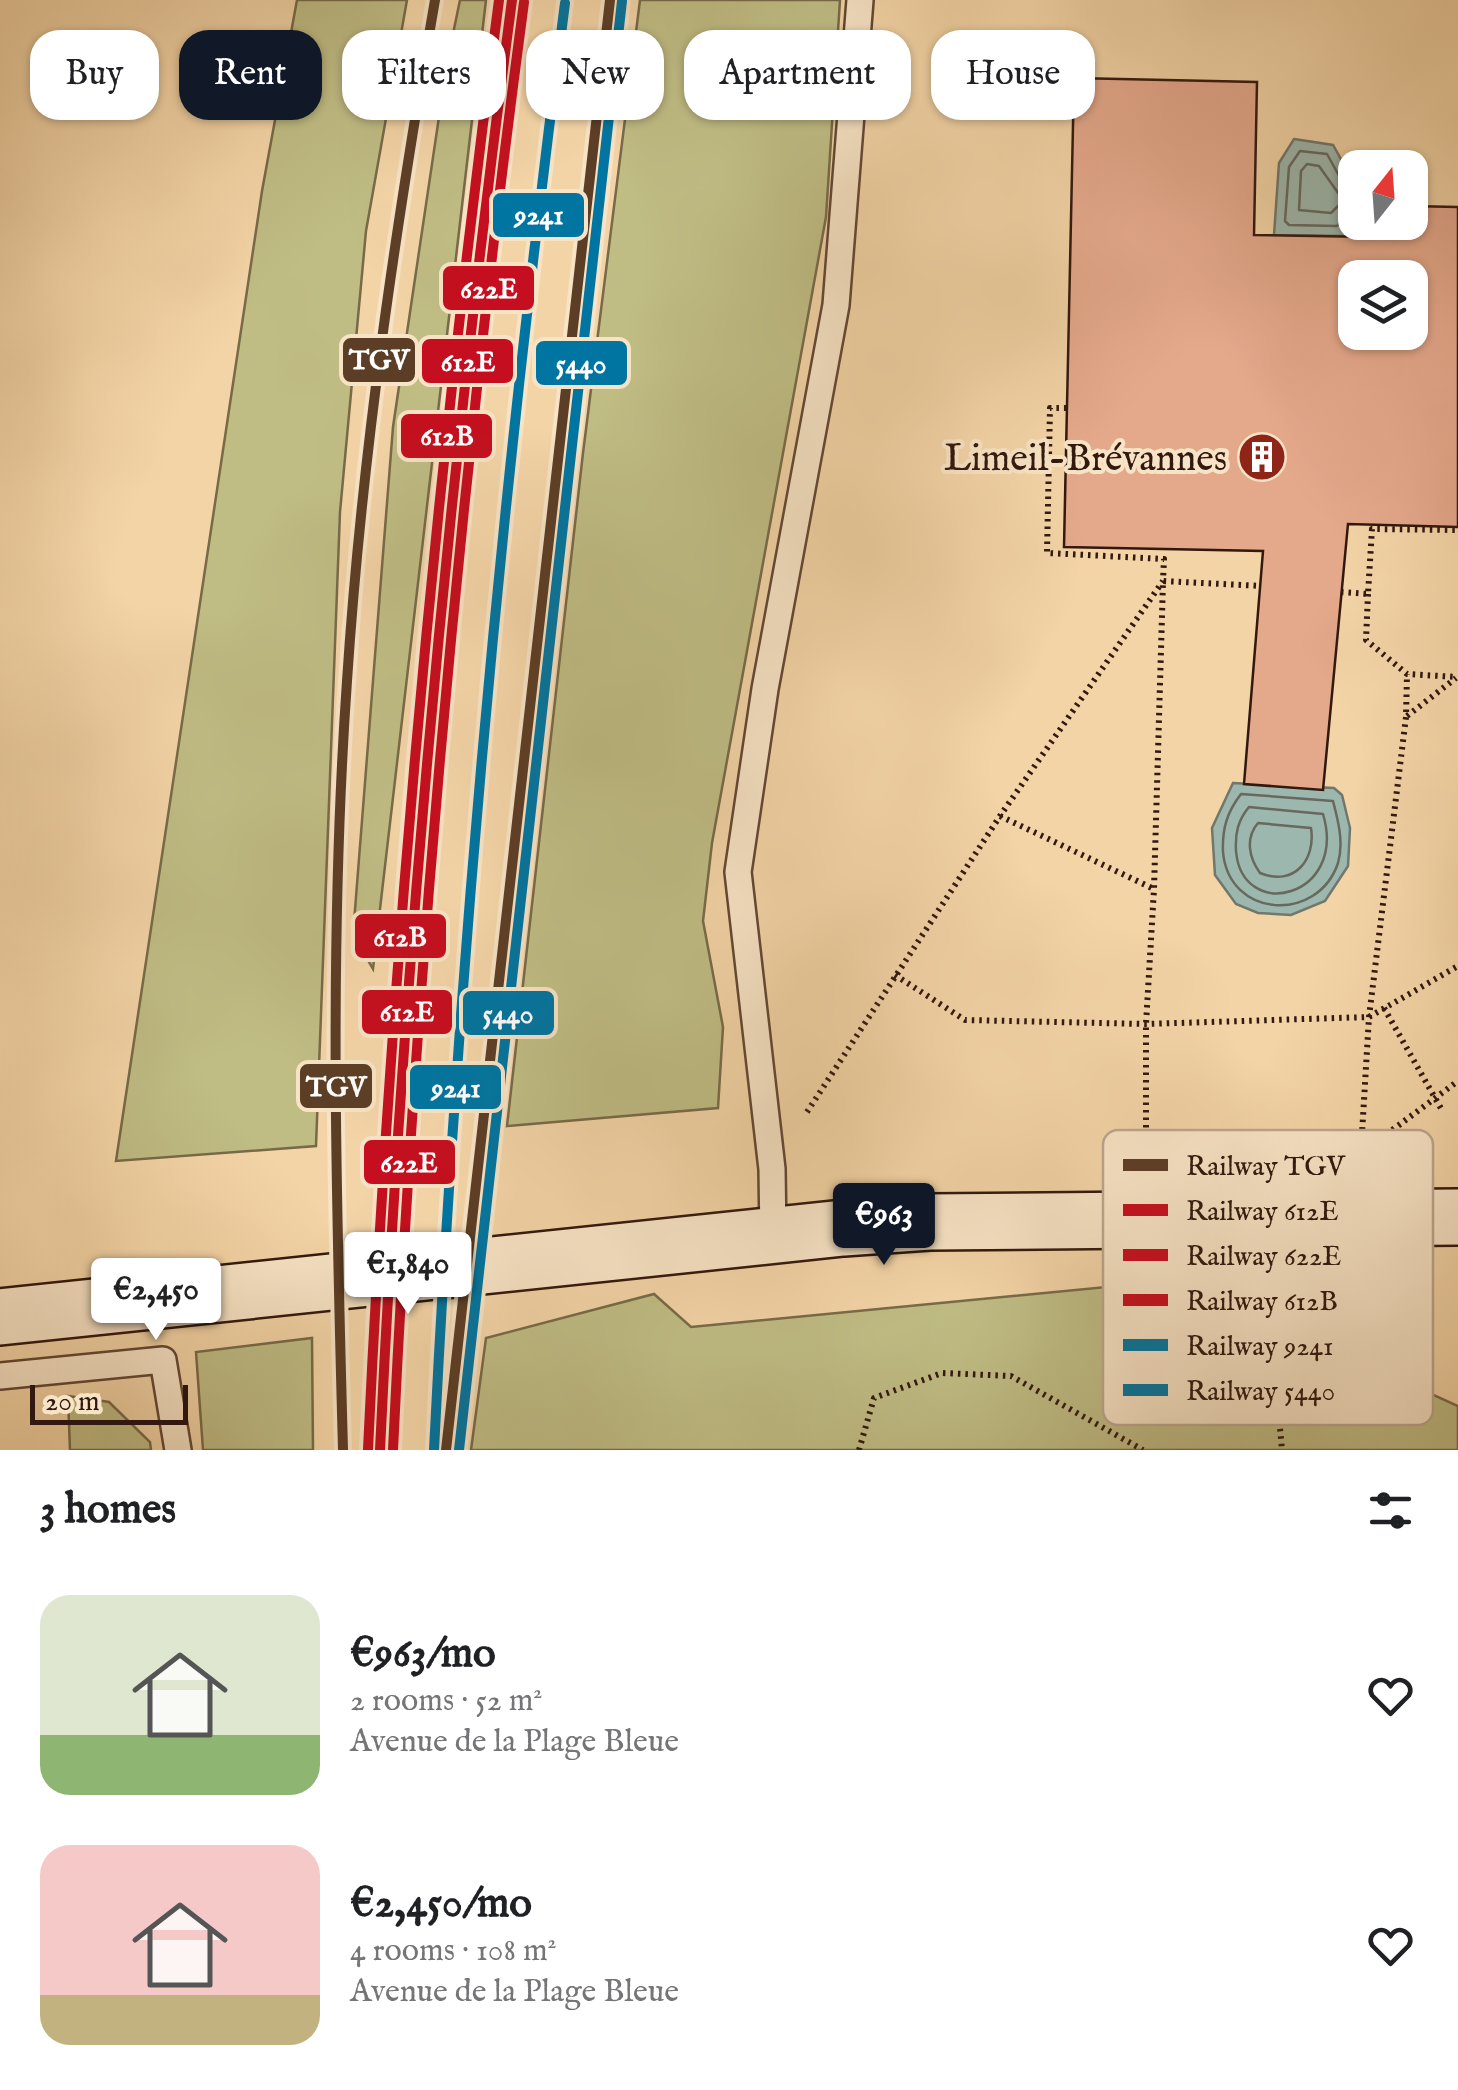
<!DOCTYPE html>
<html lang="en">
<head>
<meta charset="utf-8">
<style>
  body { margin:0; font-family:"IM FELL English",serif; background:#f2f2f2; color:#202124; height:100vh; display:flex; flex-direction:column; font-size:38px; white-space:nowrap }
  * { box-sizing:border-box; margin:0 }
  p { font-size:32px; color:#757577 }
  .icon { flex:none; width:55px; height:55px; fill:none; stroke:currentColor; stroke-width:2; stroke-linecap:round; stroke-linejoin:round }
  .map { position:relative; height:1450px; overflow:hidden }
  .details { display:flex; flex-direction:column; background:#fff; flex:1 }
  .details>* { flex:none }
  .hud { position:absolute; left:30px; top:30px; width:1400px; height:90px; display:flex; gap:20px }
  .needle { width:65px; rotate:17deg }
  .fabs { position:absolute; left:1338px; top:150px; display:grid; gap:20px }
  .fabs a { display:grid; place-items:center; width:90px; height:90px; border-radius:20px; background:#fff; box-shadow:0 2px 8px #0004; font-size:50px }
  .scale { position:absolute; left:30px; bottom:25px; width:158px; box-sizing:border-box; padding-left:10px; border:5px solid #32180e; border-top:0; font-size:28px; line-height:35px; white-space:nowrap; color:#32180e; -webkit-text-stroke:8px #f7e3c5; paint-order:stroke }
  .price { position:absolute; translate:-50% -85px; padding:0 22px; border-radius:10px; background:#fff; color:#222; font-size:32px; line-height:65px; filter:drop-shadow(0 2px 5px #0008) }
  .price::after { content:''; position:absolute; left:50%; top:60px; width:30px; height:22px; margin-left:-15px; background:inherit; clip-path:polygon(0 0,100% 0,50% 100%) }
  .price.active { background:#111827; color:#fff }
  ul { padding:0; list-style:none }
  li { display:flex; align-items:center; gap:30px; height:250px; padding:0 40px }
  li span { display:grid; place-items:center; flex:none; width:280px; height:200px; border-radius:30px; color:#555 }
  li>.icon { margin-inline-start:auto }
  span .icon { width:120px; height:120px; fill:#fffc; stroke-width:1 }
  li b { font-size:42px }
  h2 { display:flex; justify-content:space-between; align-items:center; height:120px; padding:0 40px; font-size:42px }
  .chip { padding:0 35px; border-radius:30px; background:#fff; box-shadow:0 2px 8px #0004; font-size:35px; line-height:90px }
  .chip.active { background:#111827; color:#fff }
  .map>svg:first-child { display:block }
</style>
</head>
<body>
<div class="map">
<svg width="1458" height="1450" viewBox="0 0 1458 1450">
  <rect width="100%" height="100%" fill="#f3d4a6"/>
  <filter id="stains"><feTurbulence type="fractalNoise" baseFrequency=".002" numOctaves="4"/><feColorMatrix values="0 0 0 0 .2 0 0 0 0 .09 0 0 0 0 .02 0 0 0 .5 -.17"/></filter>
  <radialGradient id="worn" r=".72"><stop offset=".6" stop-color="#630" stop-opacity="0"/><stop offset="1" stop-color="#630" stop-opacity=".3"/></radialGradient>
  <g fill="#bfbc84" stroke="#786a49" stroke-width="2.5">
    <path d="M297,0h110l-41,231 -26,281 -24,634 -200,15 146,-970z"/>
    <path d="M460,0h26l-113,969 -20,-34 40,-508 54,-364z"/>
    <path d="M640,0h200l-14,217 -114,626 -9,78 20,106 -5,81 -211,18 76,-673z"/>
    <path d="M1168,1281l5,102 208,-12 77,35v44h-987l15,-112 168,-44 37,33z"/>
    <path d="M312,1338l1,112h-110l-7,-98z"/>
    <path d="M68,1396l41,6 41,40 1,8h-81z"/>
  </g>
  <g fill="#9cb7ad" stroke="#72776d" stroke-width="2.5">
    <path d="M1294,139l39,6 19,34 -1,57 -77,-1 5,-72z"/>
    <path d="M1233,783l101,5 8,7 8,33 -2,38 -23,35 -34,14 -33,-2 -22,-9 -21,-29 -3,-47z"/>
  </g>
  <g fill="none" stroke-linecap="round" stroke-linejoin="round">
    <g stroke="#67685e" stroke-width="2.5">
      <path d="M1307,164l12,2 22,31v6l-10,10 -32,-3 2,-39z"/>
      <path d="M1355,186l-12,-3 -16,-29 -27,-3 -11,16 -4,54 4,4 48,1 9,-11 9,-3"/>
      <path d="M1241,794l92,7c5,19 11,42 5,62 -20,60 -109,56 -115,-11 -1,-23 4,-40 18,-58z"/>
      <path d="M1249,807l74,7c25,84 -81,109 -87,37 -1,-18 2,-31 13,-44z"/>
      <path d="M1258,823l53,5c5,32 -17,59 -51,45 -11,-15 -15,-35 -2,-50z"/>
    </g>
  </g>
  <path fill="#e4a88b" stroke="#32180e" stroke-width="2.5" fill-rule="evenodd" d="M1074,78l183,4 -3,153 116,2 1,-15h39v-16l48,1v320l-110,-3 -25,266 -79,-6 19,-233 -199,-4zM1355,278h55v54h-55z"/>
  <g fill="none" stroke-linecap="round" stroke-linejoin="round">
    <g stroke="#624734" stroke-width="30">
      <g id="lane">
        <path d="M773,1236l-1,-67 -34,-297 27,-183 71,-384 24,-305"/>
        <path d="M0,1376l163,-16 15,90"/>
      </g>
    </g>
    <g stroke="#32180e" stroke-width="60">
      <path id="secondary" d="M0,1317l843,-89 86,-6 529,-5"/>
    </g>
    <g stroke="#32180e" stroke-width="6" stroke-dasharray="2.5 5" stroke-linecap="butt">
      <path d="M1341,592l27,2 4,-65 86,1"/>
      <path d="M1368,594l-2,46 41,34 50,3"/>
      <path d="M1407,716l49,-38"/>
      <path d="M1000,816l154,73"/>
      <path d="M895,975l70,45 181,4 223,-7 89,-51"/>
      <path d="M1384,1008l59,104"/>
      <path d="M807,1112l193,-296 163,-235 1,-22 -117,-6 3,-145h17"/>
      <path d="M1288,1160l72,-6 98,-73"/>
      <path d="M1146,1165v-141l8,-135 9,-308 98,5"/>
      <path d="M1360,1167l9,-150 37,-300 1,-43"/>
      <path d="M1266,1272l16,178"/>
      <path d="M859,1450l15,-52 68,-25 69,3 132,74"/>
    </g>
    <use href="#lane" stroke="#f7e3c5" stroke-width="25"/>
    <use href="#secondary" stroke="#f7e3c5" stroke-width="55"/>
    <g stroke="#f7e3c5" stroke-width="18">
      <g id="rail-1">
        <path d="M343,1450c-7,-256 -14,-513 4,-769 15,-229 49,-455 88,-681"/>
        <path d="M446,1450l164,-1450"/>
      </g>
    </g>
    <g stroke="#f7e3c5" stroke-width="18">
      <path id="rail-2" d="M380,1450c23,-486 68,-968 132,-1450"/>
    </g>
    <g stroke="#f7e3c5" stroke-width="18">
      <path id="rail-3" d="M393,1450c23,-485 67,-967 131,-1448"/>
    </g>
    <g stroke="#f7e3c5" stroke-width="18">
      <path id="rail-4" d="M368,1449c23,-485 67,-967 131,-1449"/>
    </g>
    <g stroke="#f7e3c5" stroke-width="18">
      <path id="rail-5" d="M434,1450c24,-484 68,-966 131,-1447"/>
    </g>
    <g stroke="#f7e3c5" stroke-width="18">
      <path id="rail-6" d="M459,1450l163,-1449"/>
    </g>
    <use href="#rail-1" stroke="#5c3e26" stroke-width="10"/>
    <use href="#rail-2" stroke="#c50e1f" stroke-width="10"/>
    <use href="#rail-3" stroke="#c50e1f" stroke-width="10"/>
    <use href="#rail-4" stroke="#c50e1f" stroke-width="10"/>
    <use href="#rail-5" stroke="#0075a1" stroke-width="10"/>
    <use href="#rail-6" stroke="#0075a1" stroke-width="10"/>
  </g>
  <defs>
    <g id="building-disc" transform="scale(2.5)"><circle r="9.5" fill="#8f2418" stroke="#f7e3c5"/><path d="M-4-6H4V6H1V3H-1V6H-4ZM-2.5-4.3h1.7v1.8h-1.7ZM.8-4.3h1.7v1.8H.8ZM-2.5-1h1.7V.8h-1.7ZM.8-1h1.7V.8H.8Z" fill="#fff"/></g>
  </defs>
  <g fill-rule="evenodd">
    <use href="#building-disc" x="1262" y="457"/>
  </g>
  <g text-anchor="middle" stroke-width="8" stroke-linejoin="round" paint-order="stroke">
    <g font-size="38" fill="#32180e" stroke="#f7e3c5" text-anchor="end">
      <text x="1227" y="470">Limeil-Brévannes</text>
    </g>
  </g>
  <rect x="1103" y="1130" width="330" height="295" rx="15" fill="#f7e3c5" stroke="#bca68e" stroke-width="2.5"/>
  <rect x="1123" y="1159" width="45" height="12" fill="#5c3e26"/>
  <rect x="1123" y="1204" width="45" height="12" fill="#c50e1f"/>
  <rect x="1123" y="1249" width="45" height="12" fill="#c50e1f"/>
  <rect x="1123" y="1294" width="45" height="12" fill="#c50e1f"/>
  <rect x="1123" y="1339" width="45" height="12" fill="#0075a1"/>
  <rect x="1123" y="1384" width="45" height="12" fill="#0075a1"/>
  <g font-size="28" fill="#32180e">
    <text x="1186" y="1175">Railway TGV</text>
    <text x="1186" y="1220">Railway 612E</text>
    <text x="1186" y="1265">Railway 622E</text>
    <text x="1186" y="1310">Railway 612B</text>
    <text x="1186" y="1355">Railway 9241</text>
    <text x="1186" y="1400">Railway 5440</text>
  </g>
  <g stroke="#f7e3c5" stroke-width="4">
    <rect x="491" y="191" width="95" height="48" rx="10" fill="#0075a1"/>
    <rect x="441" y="264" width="95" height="48" rx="10" fill="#c50e1f"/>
    <rect x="341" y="336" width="76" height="48" rx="10" fill="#5c3e26"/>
    <rect x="420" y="337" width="95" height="48" rx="10" fill="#c50e1f"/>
    <rect x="534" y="339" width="95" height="48" rx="10" fill="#0075a1"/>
    <rect x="399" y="412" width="95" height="48" rx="10" fill="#c50e1f"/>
    <rect x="353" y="912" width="95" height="48" rx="10" fill="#c50e1f"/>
    <rect x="360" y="988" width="94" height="48" rx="10" fill="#c50e1f"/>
    <rect x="461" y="989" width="95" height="48" rx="10" fill="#0075a1"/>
    <rect x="298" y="1062" width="76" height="48" rx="10" fill="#5c3e26"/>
    <rect x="408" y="1063" width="95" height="48" rx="10" fill="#0075a1"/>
    <rect x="362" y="1138" width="95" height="48" rx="10" fill="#c50e1f"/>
  </g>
  <g font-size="28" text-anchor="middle" font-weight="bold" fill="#fff">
    <text x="539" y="224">9241</text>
    <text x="489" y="298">622E</text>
    <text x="379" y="369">TGV</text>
    <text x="468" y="371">612E</text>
    <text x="581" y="373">5440</text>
    <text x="447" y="445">612B</text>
    <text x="400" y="946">612B</text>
    <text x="407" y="1021">612E</text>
    <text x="508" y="1023">5440</text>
    <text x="336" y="1096">TGV</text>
    <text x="456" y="1097">9241</text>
    <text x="409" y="1172">622E</text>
  </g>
  <rect width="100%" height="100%" filter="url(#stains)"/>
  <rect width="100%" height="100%" fill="url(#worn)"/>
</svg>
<div class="fabs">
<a><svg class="needle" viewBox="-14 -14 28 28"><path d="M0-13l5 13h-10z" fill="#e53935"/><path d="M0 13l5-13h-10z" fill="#757577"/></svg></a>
<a><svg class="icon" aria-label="layers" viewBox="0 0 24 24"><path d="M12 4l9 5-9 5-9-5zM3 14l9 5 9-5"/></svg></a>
</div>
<div class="scale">20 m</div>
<b class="price active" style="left:884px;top:1268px">€963</b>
<b class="price" style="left:408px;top:1317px">€1,840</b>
<b class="price" style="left:156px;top:1343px">€2,450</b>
<div class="hud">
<a class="chip">Buy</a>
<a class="chip active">Rent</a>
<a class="chip">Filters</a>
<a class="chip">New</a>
<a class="chip">Apartment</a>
<a class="chip">House</a>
</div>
</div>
<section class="details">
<h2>3 homes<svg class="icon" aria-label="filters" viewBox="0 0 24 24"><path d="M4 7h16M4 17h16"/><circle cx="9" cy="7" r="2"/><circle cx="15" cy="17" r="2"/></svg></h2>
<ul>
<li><span style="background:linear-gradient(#dfe7d0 70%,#8fb573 0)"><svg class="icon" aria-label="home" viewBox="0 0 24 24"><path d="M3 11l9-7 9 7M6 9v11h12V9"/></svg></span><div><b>€963/mo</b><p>2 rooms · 52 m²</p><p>Avenue de la Plage Bleue</p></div><svg class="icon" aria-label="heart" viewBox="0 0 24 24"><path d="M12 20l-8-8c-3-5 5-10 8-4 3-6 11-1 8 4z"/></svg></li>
<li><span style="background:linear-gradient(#f6c9c9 75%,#c2b280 0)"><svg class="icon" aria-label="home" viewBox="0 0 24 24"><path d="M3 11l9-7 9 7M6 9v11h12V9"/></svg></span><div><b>€2,450/mo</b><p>4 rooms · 108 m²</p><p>Avenue de la Plage Bleue</p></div><svg class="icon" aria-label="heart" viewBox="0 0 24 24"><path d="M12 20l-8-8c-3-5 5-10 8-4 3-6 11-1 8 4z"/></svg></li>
</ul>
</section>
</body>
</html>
